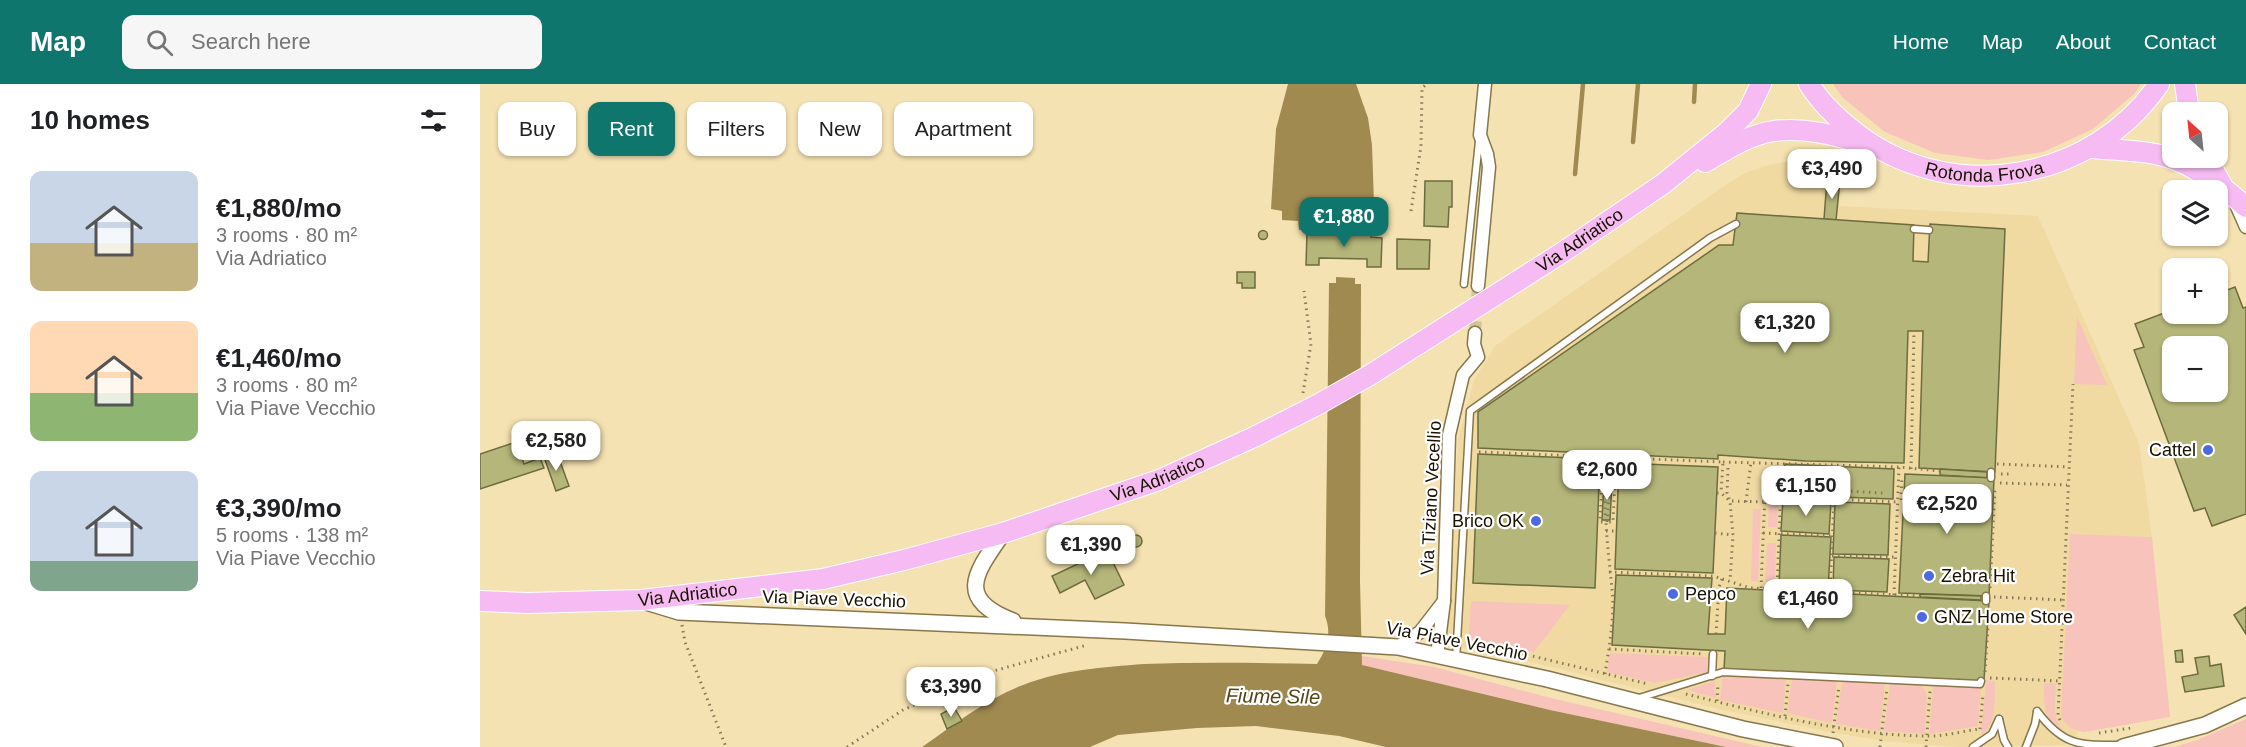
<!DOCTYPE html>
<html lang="en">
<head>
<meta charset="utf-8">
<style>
  body { margin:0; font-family:Arial,sans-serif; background:#f6f6f6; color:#202124; height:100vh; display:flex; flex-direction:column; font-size:22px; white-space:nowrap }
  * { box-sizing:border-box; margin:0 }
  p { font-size:20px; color:#757577 }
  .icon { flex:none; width:33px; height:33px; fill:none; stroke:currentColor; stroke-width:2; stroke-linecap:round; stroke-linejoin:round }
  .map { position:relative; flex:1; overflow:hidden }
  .side { display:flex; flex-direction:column; background:#fff; width:480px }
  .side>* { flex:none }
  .top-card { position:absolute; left:18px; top:18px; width:570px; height:54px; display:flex; gap:12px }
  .needle { width:39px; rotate:333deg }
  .controls { position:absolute; left:1682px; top:18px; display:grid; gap:12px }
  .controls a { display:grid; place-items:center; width:66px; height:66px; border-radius:12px; background:#fff; box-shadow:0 2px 4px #0004; font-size:30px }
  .price { position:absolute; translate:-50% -51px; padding:0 14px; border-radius:12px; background:#fff; color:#222; font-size:20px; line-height:39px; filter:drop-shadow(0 2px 3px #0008) }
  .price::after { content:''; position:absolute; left:50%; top:36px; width:18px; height:14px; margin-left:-9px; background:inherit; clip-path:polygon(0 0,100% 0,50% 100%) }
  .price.current { background:#0f766e; color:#fff }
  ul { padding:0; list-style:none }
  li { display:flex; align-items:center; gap:18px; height:150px; padding:0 30px }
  li span { display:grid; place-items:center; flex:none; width:168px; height:120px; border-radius:12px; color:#555 }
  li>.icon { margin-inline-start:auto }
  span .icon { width:72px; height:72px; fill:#fffc; stroke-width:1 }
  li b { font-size:26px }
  h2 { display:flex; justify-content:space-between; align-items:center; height:72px; padding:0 30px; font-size:26px }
  .chip { padding:0 21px; border-radius:12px; background:#fff; box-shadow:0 2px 4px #0004; font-size:21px; line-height:54px }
  .chip.current { background:#0f766e; color:#fff }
  header { display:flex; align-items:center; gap:36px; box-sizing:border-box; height:84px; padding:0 30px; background:#0f766e; color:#fff }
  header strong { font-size:28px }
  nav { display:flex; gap:33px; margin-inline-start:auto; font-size:21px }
  .search { width:420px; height:54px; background:#f6f6f6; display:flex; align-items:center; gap:15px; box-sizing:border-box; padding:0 21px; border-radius:12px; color:#757577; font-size:22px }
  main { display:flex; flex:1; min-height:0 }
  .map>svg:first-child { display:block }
</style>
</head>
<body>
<header>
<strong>Map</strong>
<div class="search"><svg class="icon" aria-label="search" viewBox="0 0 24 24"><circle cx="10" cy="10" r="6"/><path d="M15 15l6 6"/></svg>Search here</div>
<nav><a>Home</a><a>Map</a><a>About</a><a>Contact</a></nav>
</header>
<main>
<section class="side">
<h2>10 homes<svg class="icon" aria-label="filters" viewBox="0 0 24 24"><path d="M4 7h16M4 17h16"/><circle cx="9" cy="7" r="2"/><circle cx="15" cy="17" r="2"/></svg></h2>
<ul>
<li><span style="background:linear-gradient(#c9d6e8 60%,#c2b280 0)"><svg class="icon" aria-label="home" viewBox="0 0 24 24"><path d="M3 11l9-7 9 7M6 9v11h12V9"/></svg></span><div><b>€1,880/mo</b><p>3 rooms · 80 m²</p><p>Via Adriatico</p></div></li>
<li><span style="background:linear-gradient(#ffd9b3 60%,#8fb573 0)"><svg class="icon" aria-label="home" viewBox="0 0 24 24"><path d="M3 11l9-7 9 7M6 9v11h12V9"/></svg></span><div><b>€1,460/mo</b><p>3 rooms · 80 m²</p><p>Via Piave Vecchio</p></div></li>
<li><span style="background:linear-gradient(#c9d6e8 75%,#7fa58c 0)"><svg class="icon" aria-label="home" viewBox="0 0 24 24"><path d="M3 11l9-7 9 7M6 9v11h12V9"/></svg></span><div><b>€3,390/mo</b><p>5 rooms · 138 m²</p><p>Via Piave Vecchio</p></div></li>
</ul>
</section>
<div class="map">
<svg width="1766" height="663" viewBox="0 0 1766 663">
  <rect width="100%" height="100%" fill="#f5e2b2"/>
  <path fill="#f0daa2" d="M1310,77l26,2 28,8 -4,9 -2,26 200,10 101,227 13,94 -82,-2 3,195 6,2 -14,13 -108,2 -73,-6 -49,-8 -116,-24 -192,-48 -43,-6 -37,-13 11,-203 16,-59 21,-34 235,-164 17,-10 22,-7z"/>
  <g fill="#f7c3bb">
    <path d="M1353,0h308l-7,10 -41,35 -50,23 -54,8 -54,-7 -50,-21 -42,-34z"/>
    <path d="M1597,233l30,68 -33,-1z"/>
    <path d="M1290,385h9l-2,58h-9z"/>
    <path d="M1273,425h8l-3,73 -7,-1z"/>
    <path d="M1590,450l82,3 18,180 -85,15c-12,-1 -18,-5 -24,-16z"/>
    <path d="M1287,459h9l-1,39 -10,-1z"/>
    <path d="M991,517l99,4 -36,47 -62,-10 -3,-8z"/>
    <path d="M1130,569l99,4 -1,15 -53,11 -48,-11z"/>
    <path d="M882,572l72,11 117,31 211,49h-36l-176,-37 -188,-45z"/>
    <path d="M1243,589l63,5 -3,35 -63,-13z"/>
    <path d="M1312,594l45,3 -5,42 -45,-10z"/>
    <path d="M1506,596l9,1c-1,18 3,43 -14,54z"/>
    <path d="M1235,597l1,17 -29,-8z"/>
    <path d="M1362,597l43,2 -5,48 -44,-7z"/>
    <path d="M1410,599l32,2 5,10 -2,39 -41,-3z"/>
    <path d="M1564,599h12c-1,22 -6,43 17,54 -30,-9 -29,-28 -29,-54z"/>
    <path d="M1453,602l48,1 -3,39 -49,8z"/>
    <path d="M1766,635v28h-71l22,-7z"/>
  </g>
  <g fill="#a08a50">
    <path d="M808,0h68l12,34 4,27 2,58 -15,30 -60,-3 -1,-9 -16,-1v-9l-11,-2 5,-80z"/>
    <path d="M856,193l19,1v6h6l-1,297 2,84 188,45 176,37h-340l-47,-11 -83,-10 -59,2 -79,7 -28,12h-168c32,-22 64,-48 101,-62 38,-15 81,-18 121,-21 58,-2 116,-1 173,0 10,-15 15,-31 8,-48l4,-333h7z"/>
  </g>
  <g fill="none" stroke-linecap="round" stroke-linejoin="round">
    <g stroke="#a08a50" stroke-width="4.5">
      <path d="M1214,18l1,-18"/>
      <path d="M1153,58l5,-58"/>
      <path d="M1095,90l8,-90"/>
    </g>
  </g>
  <g fill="#b5b679" stroke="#6c6c3e" stroke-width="1.5" fill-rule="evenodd">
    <path d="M1347,96h13l-4,40 -12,-1z"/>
    <path d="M945,97h27v26h-3l-1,20 -24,-1z"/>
    <path d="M1257,129l177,12 -1,36 15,1 2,-38 75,5 -10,243 -76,-4 4,-137h-15l-4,132 -98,-2 -88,-6v4l-240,-11v-36l241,-167h14z"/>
    <circle cx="783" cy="151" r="4.5"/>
    <path d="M827,149l65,2 -1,2 11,1 -1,29h-14v-8l-48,-1v7h-13z"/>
    <path d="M917,155l33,1 -1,29h-32z"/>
    <path d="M757,188h18v16h-13v-5h-5z"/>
    <path d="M1755,203l8,21 3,-1v207l-34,12 -7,-18 -11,3 -60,-161 10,-3 -9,-23 37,-14v4h45v-20zM1692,262h45v46h-45z"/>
    <path d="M36,358l8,22 16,-6 4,10 -64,21v-35z"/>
    <path d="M77,369l12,33 -13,5 -12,-34z"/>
    <path d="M998,370l122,5 -5,129 -122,-5z"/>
    <path d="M1139,379l99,4 -5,106 -98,-4z"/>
    <path d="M1305,380l109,5 -1,30 -110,-4z"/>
    <path d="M1460,385l47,3v6l-47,-3z"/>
    <path d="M1425,390l89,4 -5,118 -90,-3z"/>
    <path d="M1124,397l8,1 -2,38h-8z"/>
    <path d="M1303,415l48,3 -2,32 -48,-3z"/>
    <path d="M1355,418l55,2 -2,51 -55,-1z"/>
    <circle cx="656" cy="457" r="6"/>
    <path d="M1301,451l50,2 -3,53 -49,-3z"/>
    <path d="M627,466l17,35 -29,14 -10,-19 -25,13 -8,-17z"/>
    <path d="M1354,473l55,2 -2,33 -54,-2z"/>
    <path d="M1136,491l96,3 -4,56h17l2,-46 262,13 -5,79 -29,2 -231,-12 1,-19 -113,-6z"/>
    <path d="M1440,510l61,2v4l-61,-3z"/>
    <path d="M1766,523v27l-12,-19z"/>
    <path d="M1702,566l1,12h-7l-1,-11z"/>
    <path d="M1729,572l1,10 11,-2 3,22 -39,6 -3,-15 16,-3 -3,-16z"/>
    <path d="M474,623l8,14 -15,8 -6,-15z"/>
  </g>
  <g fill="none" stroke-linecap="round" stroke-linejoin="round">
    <path stroke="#d4c397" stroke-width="12" stroke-dasharray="12 6" stroke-linecap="butt" d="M995,249l3,-47"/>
    <g stroke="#88774a" stroke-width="9">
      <g id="service">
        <path d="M1434,145l15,1"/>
        <path d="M984,200l15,-143"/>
        <path d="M1511,394v-6"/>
        <path d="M1506,512v5"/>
        <path d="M976,576l14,-249 240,-173 26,-14"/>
        <path d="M1232,592l1,-22"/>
        <path d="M1159,614l84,-26 257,12 1,-3"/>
        <path d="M1557,627c27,36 43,34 85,34"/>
        <path d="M1519,635l5,21 4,7"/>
        <path d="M1493,663l19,-13 7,-15"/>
        <path d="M1546,663l9,-23 2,-12"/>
      </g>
    </g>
    <g stroke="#88774a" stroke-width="15">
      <g id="minor">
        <path d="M1754,116l12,27"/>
        <path d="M998,202l11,-119 -2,-13 -7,-19 5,-51"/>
        <path d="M964,517l5,-166 14,-60 15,-18 -4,-13 1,-11"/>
        <path d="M918,563l22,-15 24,-31 -7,55"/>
      </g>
    </g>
    <g stroke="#88774a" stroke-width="18">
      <g id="tertiary">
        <path d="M523,449c-27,39 -49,66 10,88"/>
        <path d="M166,518l33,10 446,19 273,16 149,32 196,50 92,18"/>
        <path d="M1643,663l82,-22 41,-19"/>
      </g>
    </g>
    <g stroke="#fff" stroke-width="22">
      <g id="primary">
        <path id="s1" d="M1329,0c13,21 32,38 51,52 95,70 233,44 299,-52"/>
        <path d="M1705,0l4,28"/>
        <path d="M1611,64c21,2 43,2 64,6 33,5 67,32 91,53"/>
        <path d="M1727,74l15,27"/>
        <path d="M1225,78c21,-12 45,-28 69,-31 30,-4 60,4 88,12"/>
        <path id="s2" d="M0,517l47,2 114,-3 182,-21 81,-19 99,-27 156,-53 95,-43 65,-33 51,-29 193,-123 100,-68 63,-51 22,-22 13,-27"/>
      </g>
    </g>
    <g stroke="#867959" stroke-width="3" stroke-dasharray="1.5 4.5" stroke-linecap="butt">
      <path d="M931,127l10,-65 1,-58 5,-4"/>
      <path d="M823,309l8,-49 -7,-53"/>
      <path d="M999,368l244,10 -2,31"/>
      <path d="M1123,373l-3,65h6"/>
      <path d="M1243,378l176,5 41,4"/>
      <path d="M1517,380l71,3"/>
      <path d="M1248,384l-1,25 3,8 3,34 -3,46"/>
      <path d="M1431,385l3,-138"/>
      <path d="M1521,390h10"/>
      <path d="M1520,399l67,2"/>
      <path d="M1311,404l92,5"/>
      <path d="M1237,409h4l9,8 35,1"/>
      <path d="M1300,413l118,5"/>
      <path d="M1310,413l2,-33"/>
      <path d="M1421,416l1,-24"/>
      <path d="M1266,418l5,-40"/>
      <path d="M1125,437v-39"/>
      <path d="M1127,438l3,-40"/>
      <path d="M1126,447h10"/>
      <path d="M1235,449l18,2"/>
      <path d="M1283,449l69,3"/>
      <path d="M1352,472l63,1"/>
      <path d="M1129,488l104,4 37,12 170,8"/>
      <path d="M1281,504l5,-119"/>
      <path d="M1510,504l5,-101"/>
      <path d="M1297,505l5,-126"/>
      <path d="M1350,507l4,-91"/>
      <path d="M1414,511l5,-128"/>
      <path d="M1514,513l70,3"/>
      <path d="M202,541l3,17 41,105"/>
      <path d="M1236,550l3,-47 3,-8"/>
      <path d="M994,561l54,10 120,29"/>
      <path d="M1129,565l94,5"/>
      <path d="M1505,588l4,-62"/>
      <path d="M1125,590c4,-26 10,-59 7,-85 -2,-22 -5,-44 -6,-67h7l3,-65"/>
      <path d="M1510,594l70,3"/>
      <path d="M1206,610c76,19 161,41 239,42 18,1 37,-5 55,-7"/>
      <path d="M1237,617l1,-17"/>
      <path d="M1305,632l3,-32"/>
      <path d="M1580,636l-2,-4 15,-332"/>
      <path d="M1500,645l3,-35"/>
      <path d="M1353,649l6,-47"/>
      <path d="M1619,649l32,-5"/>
      <path d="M367,663l56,-37 83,-37 101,-28"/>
      <path d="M1400,663l7,-59"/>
      <path d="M1446,663l4,-56"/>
    </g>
    <use href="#service" stroke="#fff" stroke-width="6"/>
    <use href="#minor" stroke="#fff" stroke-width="12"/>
    <use href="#tertiary" stroke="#fff" stroke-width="15"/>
    <use href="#primary" stroke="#f5bbf2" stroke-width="20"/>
  </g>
  <g fill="#4d6be0" stroke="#fff" stroke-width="2">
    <circle cx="1728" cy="366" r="6"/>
    <circle cx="1056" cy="437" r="6"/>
    <circle cx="1449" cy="492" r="6"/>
    <circle cx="1193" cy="510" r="6"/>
    <circle cx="1442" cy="533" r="6"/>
  </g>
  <g text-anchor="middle" stroke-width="4.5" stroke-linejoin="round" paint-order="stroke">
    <g font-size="18" fill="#181101" stroke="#fff">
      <text dy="6" stroke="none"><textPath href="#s1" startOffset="206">Rotonda Frova</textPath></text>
      <text dy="6" stroke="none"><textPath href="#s2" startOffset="1180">Via Adriatico</textPath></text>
      <text dy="6" stroke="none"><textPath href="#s2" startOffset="694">Via Adriatico</textPath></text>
      <text transform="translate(951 414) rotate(-87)" y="6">Via Tiziano Vecellio</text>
      <text dy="6" stroke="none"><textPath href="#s2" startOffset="208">Via Adriatico</textPath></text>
      <text transform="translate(354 515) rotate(2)" y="6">Via Piave Vecchio</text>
      <text transform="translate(977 557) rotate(11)" y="6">Via Piave Vecchio</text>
    </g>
    <g font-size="18" fill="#181101" stroke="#fff" text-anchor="start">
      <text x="1716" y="372" text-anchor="end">Cattel</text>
      <text x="1044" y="443" text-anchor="end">Brico OK</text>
      <text x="1461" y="498">Zebra Hit</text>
      <text x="1205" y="516">Pepco</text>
      <text x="1454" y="539">GNZ Home Store</text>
    </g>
    <g font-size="20" font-style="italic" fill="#554416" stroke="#fff">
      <text transform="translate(793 612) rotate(1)" y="7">Fiume Sile</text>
    </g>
  </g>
</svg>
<div class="controls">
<a><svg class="needle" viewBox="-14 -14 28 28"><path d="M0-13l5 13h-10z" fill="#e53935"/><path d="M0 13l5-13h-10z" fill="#757577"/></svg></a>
<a><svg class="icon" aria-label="layers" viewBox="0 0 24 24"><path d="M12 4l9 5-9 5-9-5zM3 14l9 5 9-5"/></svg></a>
<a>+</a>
<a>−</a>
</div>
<b class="price" style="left:1352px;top:116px">€3,490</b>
<b class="price current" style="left:864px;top:164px">€1,880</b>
<b class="price" style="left:1305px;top:270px">€1,320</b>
<b class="price" style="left:76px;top:388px">€2,580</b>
<b class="price" style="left:1127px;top:417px">€2,600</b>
<b class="price" style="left:1326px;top:433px">€1,150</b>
<b class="price" style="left:1467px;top:451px">€2,520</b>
<b class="price" style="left:611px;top:492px">€1,390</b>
<b class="price" style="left:1328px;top:546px">€1,460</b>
<b class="price" style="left:471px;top:634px">€3,390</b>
<div class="top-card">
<a class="chip">Buy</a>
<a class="chip current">Rent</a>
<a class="chip">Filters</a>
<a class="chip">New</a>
<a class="chip">Apartment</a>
</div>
</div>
</main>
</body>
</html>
